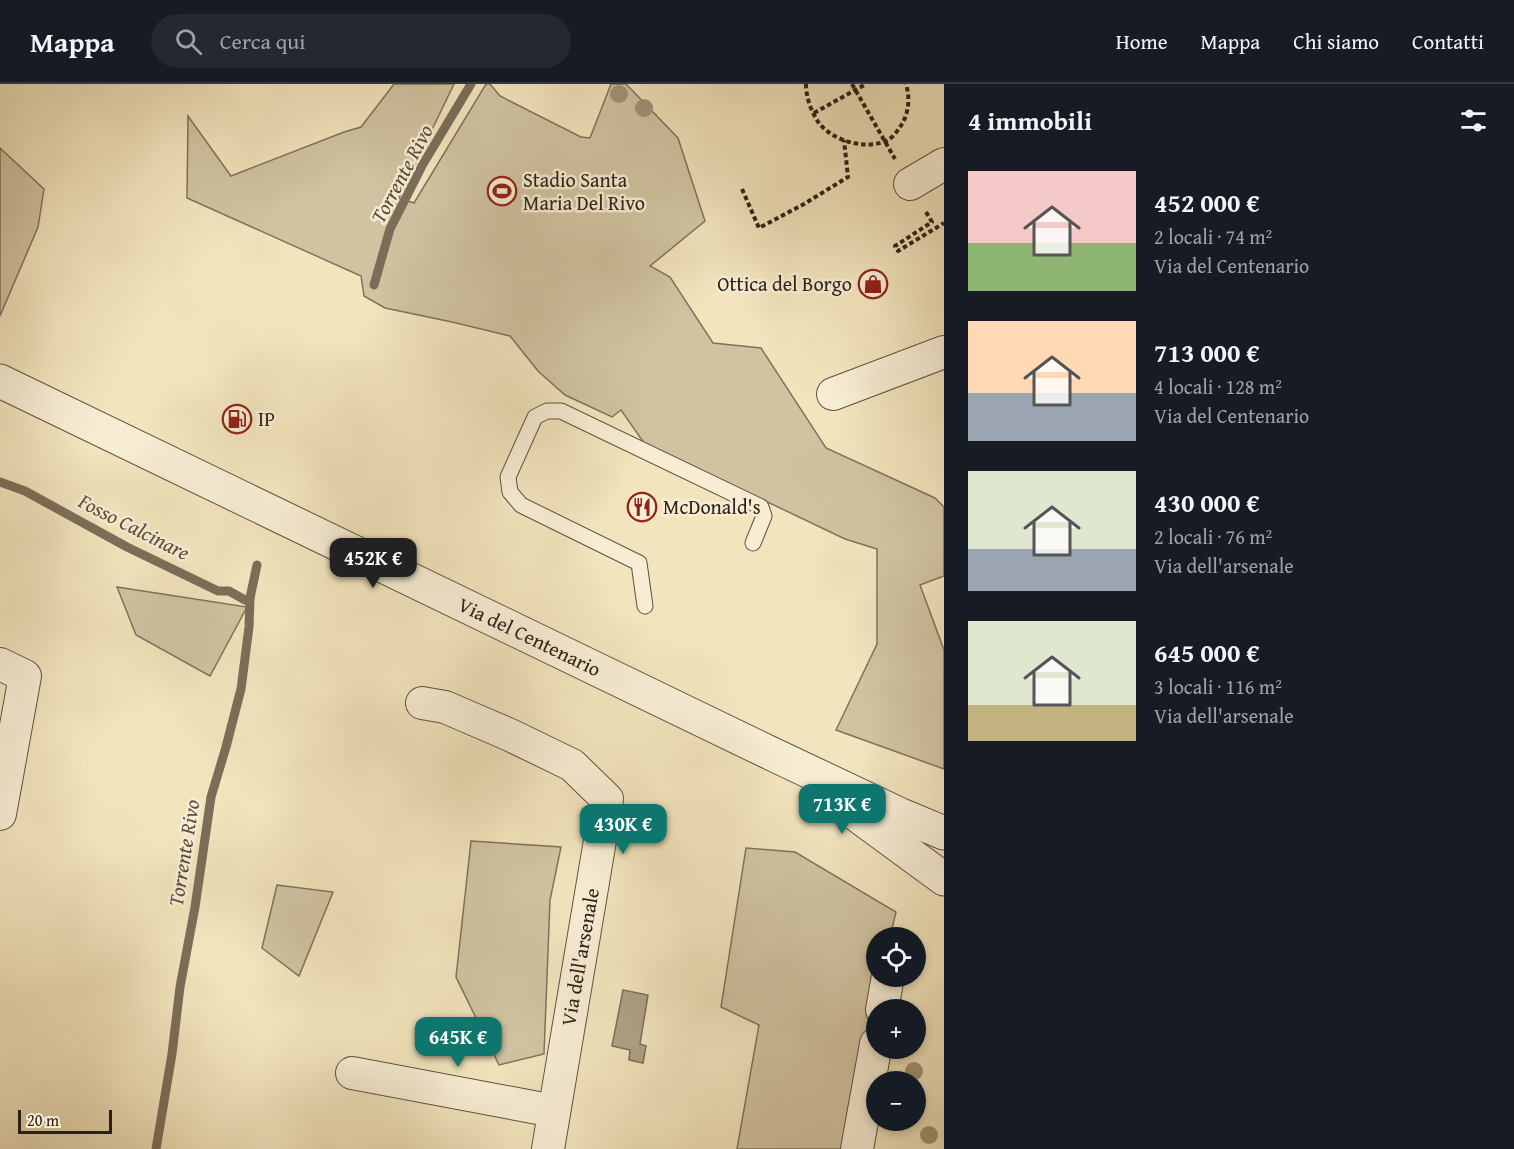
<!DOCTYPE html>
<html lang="it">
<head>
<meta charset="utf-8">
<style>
  body { margin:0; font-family:"Gentium Book Plus",serif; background:#242831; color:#f1f3f6; height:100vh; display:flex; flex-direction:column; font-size:22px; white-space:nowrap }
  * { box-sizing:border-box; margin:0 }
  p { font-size:20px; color:#9ea1a6 }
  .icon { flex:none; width:33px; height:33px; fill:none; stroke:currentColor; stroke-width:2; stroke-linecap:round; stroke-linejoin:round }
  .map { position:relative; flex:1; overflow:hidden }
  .details { display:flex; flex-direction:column; background:#171b24; width:570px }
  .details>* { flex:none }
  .fabs { position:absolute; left:866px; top:843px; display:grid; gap:12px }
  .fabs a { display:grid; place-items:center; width:60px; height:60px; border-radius:50%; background:#171b24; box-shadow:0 3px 9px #0003; font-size:30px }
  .scale { position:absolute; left:18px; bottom:15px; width:94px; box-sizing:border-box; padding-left:6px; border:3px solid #2d2117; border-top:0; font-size:16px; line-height:21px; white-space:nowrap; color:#2d2117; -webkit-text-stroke:4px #f7edd4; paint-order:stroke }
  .price { position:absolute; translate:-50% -51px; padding:0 14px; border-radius:12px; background:#0f766e; color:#fff; font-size:20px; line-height:39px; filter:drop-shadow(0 2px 3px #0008) }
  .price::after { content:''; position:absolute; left:50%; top:36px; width:18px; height:14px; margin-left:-9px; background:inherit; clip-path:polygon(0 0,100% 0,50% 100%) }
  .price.active { background:#222; color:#fff }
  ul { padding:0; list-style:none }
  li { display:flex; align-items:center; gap:18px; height:150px; padding:0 24px }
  li span { display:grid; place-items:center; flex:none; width:168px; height:120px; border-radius:0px; color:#555 }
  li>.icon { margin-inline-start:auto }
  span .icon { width:72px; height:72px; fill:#fffc; stroke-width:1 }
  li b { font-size:26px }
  h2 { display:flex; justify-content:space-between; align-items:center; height:72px; padding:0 24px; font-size:26px }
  header { display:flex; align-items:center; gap:36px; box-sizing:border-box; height:84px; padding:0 30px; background:#171b24; border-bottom:2px solid #363941 }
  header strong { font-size:28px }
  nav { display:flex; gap:33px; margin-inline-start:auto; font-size:21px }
  .search { width:420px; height:54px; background:#242831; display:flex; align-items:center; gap:15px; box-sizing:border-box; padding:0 21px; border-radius:33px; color:#9ea1a6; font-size:22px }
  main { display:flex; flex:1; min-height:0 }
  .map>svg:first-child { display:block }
</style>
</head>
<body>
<header>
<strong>Mappa</strong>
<div class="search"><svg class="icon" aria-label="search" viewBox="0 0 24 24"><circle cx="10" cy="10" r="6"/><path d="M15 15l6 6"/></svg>Cerca qui</div>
<nav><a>Home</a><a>Mappa</a><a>Chi siamo</a><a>Contatti</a></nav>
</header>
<main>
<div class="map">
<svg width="944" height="1065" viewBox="0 0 944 1065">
  <rect width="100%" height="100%" fill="#f2e4bd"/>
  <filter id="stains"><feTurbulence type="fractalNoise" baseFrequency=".00333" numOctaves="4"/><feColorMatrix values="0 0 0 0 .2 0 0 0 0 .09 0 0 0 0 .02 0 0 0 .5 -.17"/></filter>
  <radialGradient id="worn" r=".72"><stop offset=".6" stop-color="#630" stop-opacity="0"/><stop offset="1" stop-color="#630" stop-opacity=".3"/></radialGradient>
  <g fill="#d1c3a1" stroke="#7f725c" stroke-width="1.5">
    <path d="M394,0h60l-55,114 15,5 72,-119h4l10,12 81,41 9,1 21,-54h15l52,54 27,83 -55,45 20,11 43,66 48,5 65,100 109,50 9,9v69l-24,9 24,65v119l-108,-39 41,-86v-95l-32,-10 -201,-96 -23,-33 -9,7 -47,-22 -27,-24 -28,-35 -58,-14 -67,-14 -21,-12 -3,-20 -174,-78 1,-82 43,60 113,-44 17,-5z"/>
    <path d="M0,64l44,41 -6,38 -38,89z"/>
    <path d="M117,503l130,20 -37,69 -74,-41z"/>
    <path d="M471,757l90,6 -11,53 -6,154 -45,11 -43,-88z"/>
    <path d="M746,764l49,4 101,60 -6,25 -14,1v38l5,1 -39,172h-105l22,-124 -38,-18z"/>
    <path d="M277,801l56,7 -34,84 -37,-28z"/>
  </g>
  <path fill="#afa285" stroke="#7b6e59" stroke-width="1.5" d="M623,906l25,5 -8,49 6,2 -3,17 -14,-3 1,-10 -18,-4z"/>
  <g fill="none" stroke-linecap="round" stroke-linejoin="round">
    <g stroke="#7b6e59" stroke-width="9">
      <path d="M374,201l16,-56 33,-65 48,-80"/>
      <path d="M0,398l25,9 102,56 91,44h11l16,9 5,-2"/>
      <path d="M156,1065l16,-95 8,-67 15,-80 16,-110 15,-50 15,-58 8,-62 1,-29 7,-33"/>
    </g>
    <g stroke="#5e5240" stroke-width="17">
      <path id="service" d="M645,522l-6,-43 -118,-58 -11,-13 -2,-15 27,-60 12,-6h14l200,96 3,9 -11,27"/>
    </g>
    <g stroke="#5e5240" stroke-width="34">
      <g id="minor">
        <path d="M910,100l34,-20"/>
        <path d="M833,310l111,-42"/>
        <path d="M0,580l25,12 -25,138"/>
        <path d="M422,619l23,4 65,28 62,30 35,34 -59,350"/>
        <path d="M882,926l6,-34"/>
        <path d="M352,989l202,38"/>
        <path d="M857,1065l19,-105"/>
      </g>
    </g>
    <g stroke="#5e5240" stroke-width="35">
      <g id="tertiary">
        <path id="s1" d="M0,297l768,371 133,63 43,18"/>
        <path d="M843,721l101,74"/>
      </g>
    </g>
    <g stroke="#2d2117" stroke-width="4" stroke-dasharray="4.5 3" stroke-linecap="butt">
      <path d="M806,0c0,13 5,28 13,39 14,18 46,27 67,18 7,-3 12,-11 16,-17 7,-12 8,-27 4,-40"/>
      <path d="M852,0l43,75"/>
      <path d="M814,29l52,-29"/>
      <path d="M742,105l17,39 45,-24 44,-27 -4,-37"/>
      <path d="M926,128l6,10 -37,24 3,5 46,-28"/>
    </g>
    <use href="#service" stroke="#f7edd4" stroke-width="15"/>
    <use href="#minor" stroke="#f7edd4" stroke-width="32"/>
    <use href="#tertiary" stroke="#f7edd4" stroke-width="33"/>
  </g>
  <g fill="#a19478">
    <circle cx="619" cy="10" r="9"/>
    <circle cx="644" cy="24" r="9"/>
    <circle cx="914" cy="987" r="9"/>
    <circle cx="929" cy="1051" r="9"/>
  </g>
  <defs>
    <g id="stadium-ring" transform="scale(1.5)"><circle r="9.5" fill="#f7edd4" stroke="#8f2418" stroke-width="1.5"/><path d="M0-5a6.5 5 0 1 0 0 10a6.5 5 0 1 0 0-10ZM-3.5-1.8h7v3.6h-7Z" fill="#8f2418"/></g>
    <g id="shop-ring" transform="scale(1.5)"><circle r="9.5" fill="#f7edd4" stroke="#8f2418" stroke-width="1.5"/><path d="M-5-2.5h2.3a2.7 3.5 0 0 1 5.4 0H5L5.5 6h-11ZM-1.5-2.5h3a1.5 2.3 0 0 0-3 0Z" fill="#8f2418"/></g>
    <g id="fuel-ring" transform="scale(1.5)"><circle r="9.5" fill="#f7edd4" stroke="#8f2418" stroke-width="1.5"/><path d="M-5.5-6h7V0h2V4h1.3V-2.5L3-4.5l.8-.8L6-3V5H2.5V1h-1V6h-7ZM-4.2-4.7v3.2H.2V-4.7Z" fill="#8f2418"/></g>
    <g id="restaurant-ring" transform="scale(1.5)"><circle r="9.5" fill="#f7edd4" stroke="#8f2418" stroke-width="1.5"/><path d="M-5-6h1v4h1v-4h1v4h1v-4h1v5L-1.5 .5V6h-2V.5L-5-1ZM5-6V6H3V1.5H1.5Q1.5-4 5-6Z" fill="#8f2418"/></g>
  </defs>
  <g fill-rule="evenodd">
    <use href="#stadium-ring" x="502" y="107"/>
    <use href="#shop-ring" x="873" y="200"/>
    <use href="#fuel-ring" x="237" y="335"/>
    <use href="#restaurant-ring" x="642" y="423"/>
  </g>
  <g text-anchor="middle" stroke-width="5" stroke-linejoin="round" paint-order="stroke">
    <g font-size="20" fill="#2d2117" stroke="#f7edd4" text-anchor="start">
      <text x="523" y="103">Stadio Santa<tspan x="523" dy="23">Maria Del Rivo</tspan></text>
      <text x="852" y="207" text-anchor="end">Ottica del Borgo</text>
      <text x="258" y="342">IP</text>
      <text x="663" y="430">McDonald's</text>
    </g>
    <g font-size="20" fill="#2d2117" stroke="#f7edd4">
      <text dy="7" stroke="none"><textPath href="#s1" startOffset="588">Via del Centenario</textPath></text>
      <text transform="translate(580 873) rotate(-80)" y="7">Via dell'arsenale</text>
    </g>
    <g font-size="21" font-style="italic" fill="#5a4e3e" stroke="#f7edd4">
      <text transform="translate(402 90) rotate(-62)" y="7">Torrente Rivo</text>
      <text transform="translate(134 443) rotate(27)" y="7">Fosso Calcinare</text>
      <text transform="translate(184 769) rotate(-81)" y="7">Torrente Rivo</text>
    </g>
  </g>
  <rect width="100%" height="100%" filter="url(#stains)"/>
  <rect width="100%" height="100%" fill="url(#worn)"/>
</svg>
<div class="fabs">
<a><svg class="icon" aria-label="locate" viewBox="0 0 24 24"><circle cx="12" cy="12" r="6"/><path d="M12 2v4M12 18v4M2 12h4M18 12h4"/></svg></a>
<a>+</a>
<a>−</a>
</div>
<div class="scale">20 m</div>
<b class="price active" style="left:373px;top:505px">452K €</b>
<b class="price" style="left:842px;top:751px">713K €</b>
<b class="price" style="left:623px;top:771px">430K €</b>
<b class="price" style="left:458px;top:984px">645K €</b>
</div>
<section class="details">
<h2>4 immobili<svg class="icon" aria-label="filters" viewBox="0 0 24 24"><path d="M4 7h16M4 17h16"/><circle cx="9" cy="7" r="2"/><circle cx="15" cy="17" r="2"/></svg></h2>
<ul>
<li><span style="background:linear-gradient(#f6c9c9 60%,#8fb573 0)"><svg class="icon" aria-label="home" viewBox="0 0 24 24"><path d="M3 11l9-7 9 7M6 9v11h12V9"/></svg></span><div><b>452 000 €</b><p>2 locali · 74 m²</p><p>Via del Centenario</p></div></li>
<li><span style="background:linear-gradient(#ffd9b3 60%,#9aa5b1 0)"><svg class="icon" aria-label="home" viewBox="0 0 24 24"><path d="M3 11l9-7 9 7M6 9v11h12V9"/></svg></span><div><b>713 000 €</b><p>4 locali · 128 m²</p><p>Via del Centenario</p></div></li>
<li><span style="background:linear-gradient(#dfe7d0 65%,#9aa5b1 0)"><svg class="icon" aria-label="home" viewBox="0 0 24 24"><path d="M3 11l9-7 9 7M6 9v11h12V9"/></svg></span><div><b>430 000 €</b><p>2 locali · 76 m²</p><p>Via dell'arsenale</p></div></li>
<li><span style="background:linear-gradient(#dfe7d0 70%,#c2b280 0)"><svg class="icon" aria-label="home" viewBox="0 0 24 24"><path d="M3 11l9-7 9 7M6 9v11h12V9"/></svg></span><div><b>645 000 €</b><p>3 locali · 116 m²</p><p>Via dell'arsenale</p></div></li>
</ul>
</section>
</main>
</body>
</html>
